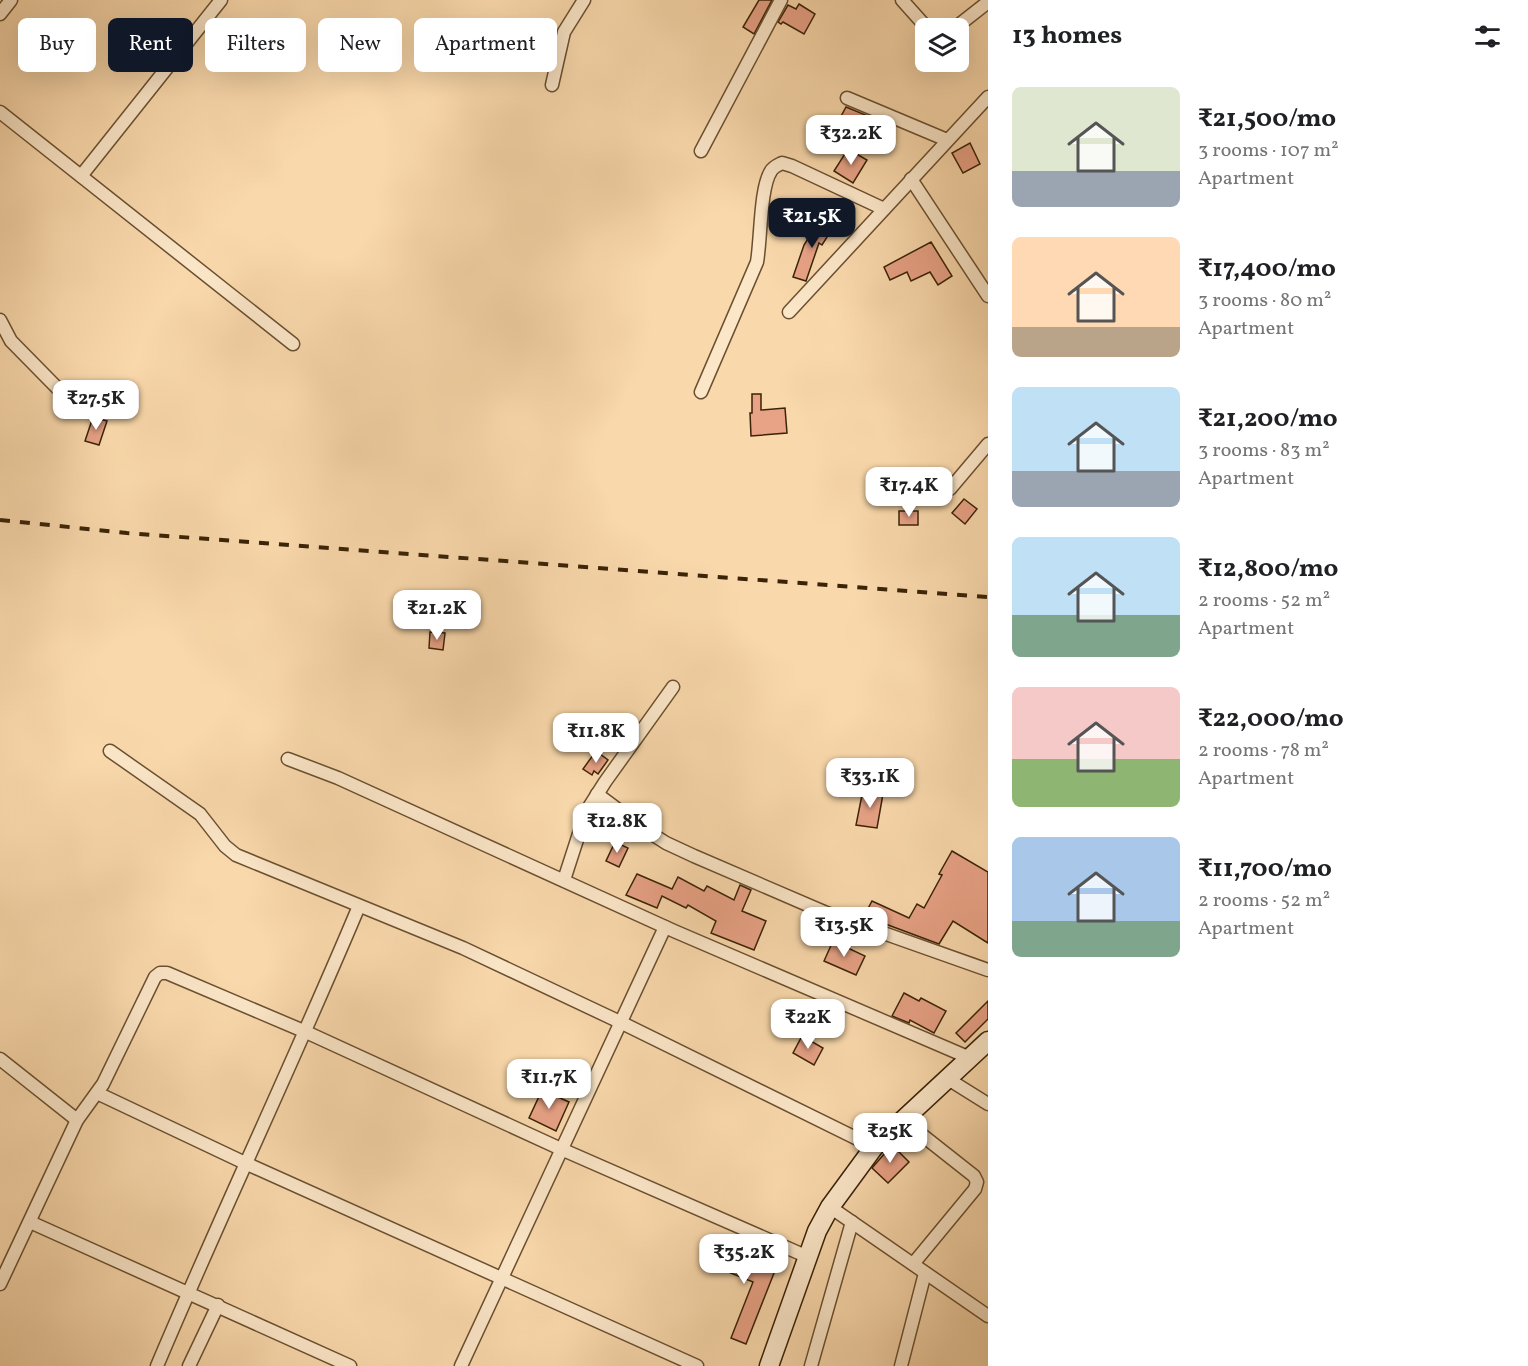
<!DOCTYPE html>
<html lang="en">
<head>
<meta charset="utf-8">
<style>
  body { margin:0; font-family:Vollkorn,serif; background:#f2f2f2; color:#202124; height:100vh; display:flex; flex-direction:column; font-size:22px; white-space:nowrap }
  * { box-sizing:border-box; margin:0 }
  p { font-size:20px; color:#757577 }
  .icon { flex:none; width:33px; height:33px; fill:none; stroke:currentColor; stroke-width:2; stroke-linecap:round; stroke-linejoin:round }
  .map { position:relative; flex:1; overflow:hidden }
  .side { display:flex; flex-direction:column; background:#fff; width:540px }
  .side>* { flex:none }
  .hud { position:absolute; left:18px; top:18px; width:570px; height:54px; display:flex; gap:12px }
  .tools { position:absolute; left:915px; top:18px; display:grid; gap:12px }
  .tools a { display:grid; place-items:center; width:54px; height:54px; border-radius:9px; background:#fff; box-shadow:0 6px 24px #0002; font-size:30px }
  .price { position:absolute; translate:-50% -51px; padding:0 14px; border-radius:12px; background:#fff; color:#222; font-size:20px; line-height:39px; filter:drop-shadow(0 2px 3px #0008) }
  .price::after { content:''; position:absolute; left:50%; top:36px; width:18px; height:14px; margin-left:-9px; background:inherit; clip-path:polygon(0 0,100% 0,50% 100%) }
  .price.active { background:#111827; color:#fff }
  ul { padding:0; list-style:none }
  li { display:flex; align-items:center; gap:18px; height:150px; padding:0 24px }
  li span { display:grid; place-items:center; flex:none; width:168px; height:120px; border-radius:9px; color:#555 }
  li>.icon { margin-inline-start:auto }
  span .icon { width:72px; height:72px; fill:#fffc; stroke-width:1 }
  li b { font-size:26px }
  h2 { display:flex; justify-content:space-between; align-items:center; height:72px; padding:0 24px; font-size:26px }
  .pill { padding:0 21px; border-radius:9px; background:#fff; box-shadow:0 6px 24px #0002; font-size:21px; line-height:54px }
  .pill.active { background:#111827; color:#fff }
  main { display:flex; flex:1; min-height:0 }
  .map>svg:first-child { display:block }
</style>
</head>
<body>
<main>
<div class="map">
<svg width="988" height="1366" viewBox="0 0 988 1366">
  <rect width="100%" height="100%" fill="#f9d8ab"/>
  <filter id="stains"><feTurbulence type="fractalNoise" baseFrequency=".00333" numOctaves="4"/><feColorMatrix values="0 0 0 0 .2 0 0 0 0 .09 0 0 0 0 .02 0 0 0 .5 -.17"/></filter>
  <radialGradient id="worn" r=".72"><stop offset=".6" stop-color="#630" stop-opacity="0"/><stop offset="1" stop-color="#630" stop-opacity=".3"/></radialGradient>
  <g fill="#e8a286" stroke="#3a2307" stroke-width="1.5">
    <path d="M759,0h13l-18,34 -11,-7z"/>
    <path d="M799,4l16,10 -11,20 -21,-12 -2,2 -3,-2 10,-17 8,4z"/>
    <path d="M846,107l22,9 -10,17 -20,-11z"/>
    <path d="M970,143l10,21 -17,9 -11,-20z"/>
    <path d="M848,149l19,11 -14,23 -19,-12z"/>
    <path d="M821,218l13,8 -12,19 -3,-2 -13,38 -13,-4 11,-32z"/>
    <path d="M931,242l21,34 -14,9 -8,-13 -19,9 -4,-9 -17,8 -6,-13z"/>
    <path d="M752,394h9v16l24,-2 2,25 -36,3 -1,-23h2z"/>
    <path d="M93,417l14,4 -8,24 -14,-4z"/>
    <path d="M964,499l13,10 -12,15 -13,-11z"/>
    <rect x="899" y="511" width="19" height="14"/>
    <path d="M430,632l15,1 -2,17 -14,-2z"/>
    <path d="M596,751l12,9 -10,14 -4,-3 -2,4 -9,-6z"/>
    <path d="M863,790l20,4 -6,34 -21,-3z"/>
    <path d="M615,842l13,6 -9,19 -13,-6z"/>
    <path d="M952,851l36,21v71l-35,-22 -14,23 -75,-28 8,-15 37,17 8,-14 7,4 18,-33 -3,-1z"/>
    <path d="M637,874l35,15 6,-12 26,14 3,-5 27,14 6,-15 11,5 -9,21 24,10 -12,29 -43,-17 5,-12 -28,-16 -2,3 -24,-12 -5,12 -31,-13z"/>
    <path d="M833,941l32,15 -9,19 -32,-14z"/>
    <path d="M904,993l15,8 2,-3 25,13 -12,22 -24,-13 -1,3 -17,-7z"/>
    <path d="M988,1001v18l-23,23 -9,-9z"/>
    <path d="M802,1036l21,12 -9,17 -21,-12z"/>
    <path d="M542,1090l27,12 -13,29 -27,-13z"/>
    <path d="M892,1145l17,17 -21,21 -16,-15z"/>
    <path d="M714,1243l62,25 -30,76 -15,-6 22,-56 -47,-19z"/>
  </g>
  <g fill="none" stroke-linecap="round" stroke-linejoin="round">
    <g stroke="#6a5030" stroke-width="15">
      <g id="street">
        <path d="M902,0l25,28"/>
        <path d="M0,14l11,-14"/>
        <path d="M955,28l33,-26"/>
        <path d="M552,85l12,-53 20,-32"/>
        <path d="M847,98l100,42"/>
        <path d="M0,112l293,232"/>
        <path d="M701,151l80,-151"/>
        <path d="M81,176l140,-176"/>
        <path d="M911,179l77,117"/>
        <path d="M789,312l199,-215"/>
        <path d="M0,320l11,21 61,62"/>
        <path d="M701,392l56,-130c4,-23 3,-75 14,-91 2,-4 7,-6 11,-8l10,3 92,43"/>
        <path d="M950,489l38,-45"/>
        <path d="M110,751l90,63 25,32 11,9 227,93 157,74 254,125"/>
        <path d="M288,759l50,19 336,153 296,127"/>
        <path d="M597,794l47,35 22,14 28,13 130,56 164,58"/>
        <path d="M564,880l22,-68 19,-30 68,-95"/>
        <path d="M0,1059l77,61"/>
        <path d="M948,1079l40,25"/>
        <path d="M97,1093l148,70 452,203"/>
        <path d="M903,1120l71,56 3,6 -2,7 -62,75"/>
        <path d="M830,1207l158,109"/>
        <path d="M30,1222l320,144"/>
        <path d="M0,1284l77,-164 26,-36 52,-107 5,-4h7l139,59 255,117 247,108"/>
        <path d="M157,1366c65,-154 137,-305 202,-460"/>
        <path d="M189,1366l29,-61"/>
        <path d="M461,1366l204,-439"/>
        <path d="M811,1366l41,-144"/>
        <path d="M901,1366l24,-93"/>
      </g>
    </g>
    <g stroke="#3a2307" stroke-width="21">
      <path id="secondary" d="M769,1366l48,-135 13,-24 44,-60 114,-106"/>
    </g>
    <use href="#street" stroke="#fbe6c8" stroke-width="12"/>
    <use href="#secondary" stroke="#fbe6c8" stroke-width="18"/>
    <path stroke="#3a2307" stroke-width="4" stroke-dasharray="10 10" stroke-linecap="butt" d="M0,520l127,13 861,64"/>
  </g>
  <rect width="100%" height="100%" filter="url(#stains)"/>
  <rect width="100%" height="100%" fill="url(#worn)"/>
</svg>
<div class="tools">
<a><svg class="icon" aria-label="layers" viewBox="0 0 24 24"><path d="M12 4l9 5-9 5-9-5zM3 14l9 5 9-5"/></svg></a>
</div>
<b class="price" style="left:851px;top:166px">₹32.2K</b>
<b class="price active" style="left:812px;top:249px">₹21.5K</b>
<b class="price" style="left:96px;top:431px">₹27.5K</b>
<b class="price" style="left:909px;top:518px">₹17.4K</b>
<b class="price" style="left:437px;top:641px">₹21.2K</b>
<b class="price" style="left:596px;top:764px">₹11.8K</b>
<b class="price" style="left:870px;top:809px">₹33.1K</b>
<b class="price" style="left:617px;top:854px">₹12.8K</b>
<b class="price" style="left:844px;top:958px">₹13.5K</b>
<b class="price" style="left:808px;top:1050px">₹22K</b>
<b class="price" style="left:549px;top:1110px">₹11.7K</b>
<b class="price" style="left:890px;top:1164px">₹25K</b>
<b class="price" style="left:744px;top:1285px">₹35.2K</b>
<div class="hud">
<a class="pill">Buy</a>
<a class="pill active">Rent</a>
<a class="pill">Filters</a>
<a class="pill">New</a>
<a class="pill">Apartment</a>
</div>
</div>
<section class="side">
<h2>13 homes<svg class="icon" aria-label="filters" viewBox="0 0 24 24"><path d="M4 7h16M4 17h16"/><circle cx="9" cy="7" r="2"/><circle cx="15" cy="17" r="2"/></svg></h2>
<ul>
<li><span style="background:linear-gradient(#dfe7d0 70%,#9aa5b1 0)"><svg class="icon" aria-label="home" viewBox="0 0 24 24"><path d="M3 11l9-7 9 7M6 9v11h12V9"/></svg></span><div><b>₹21,500/mo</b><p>3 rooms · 107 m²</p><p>Apartment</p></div></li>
<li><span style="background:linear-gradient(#ffd9b3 75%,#b9a48a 0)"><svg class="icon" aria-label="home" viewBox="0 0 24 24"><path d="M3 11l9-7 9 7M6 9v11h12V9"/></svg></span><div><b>₹17,400/mo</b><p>3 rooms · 80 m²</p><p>Apartment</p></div></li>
<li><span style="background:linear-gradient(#bfe0f5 70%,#9aa5b1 0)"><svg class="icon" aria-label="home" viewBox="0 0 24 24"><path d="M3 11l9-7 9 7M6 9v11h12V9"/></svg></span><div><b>₹21,200/mo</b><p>3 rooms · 83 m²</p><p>Apartment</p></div></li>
<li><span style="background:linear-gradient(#bfe0f5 65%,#7fa58c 0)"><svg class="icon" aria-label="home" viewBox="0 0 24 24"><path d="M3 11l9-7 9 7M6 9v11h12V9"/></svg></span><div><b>₹12,800/mo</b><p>2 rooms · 52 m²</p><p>Apartment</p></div></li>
<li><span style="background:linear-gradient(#f6c9c9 60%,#8fb573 0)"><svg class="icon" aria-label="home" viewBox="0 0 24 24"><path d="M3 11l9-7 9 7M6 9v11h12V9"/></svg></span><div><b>₹22,000/mo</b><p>2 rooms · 78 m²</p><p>Apartment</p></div></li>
<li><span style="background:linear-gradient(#a9c7e8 70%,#7fa58c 0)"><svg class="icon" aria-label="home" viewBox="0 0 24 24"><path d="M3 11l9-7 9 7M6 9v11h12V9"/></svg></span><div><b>₹11,700/mo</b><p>2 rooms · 52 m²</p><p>Apartment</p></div></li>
</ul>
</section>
</main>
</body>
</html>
